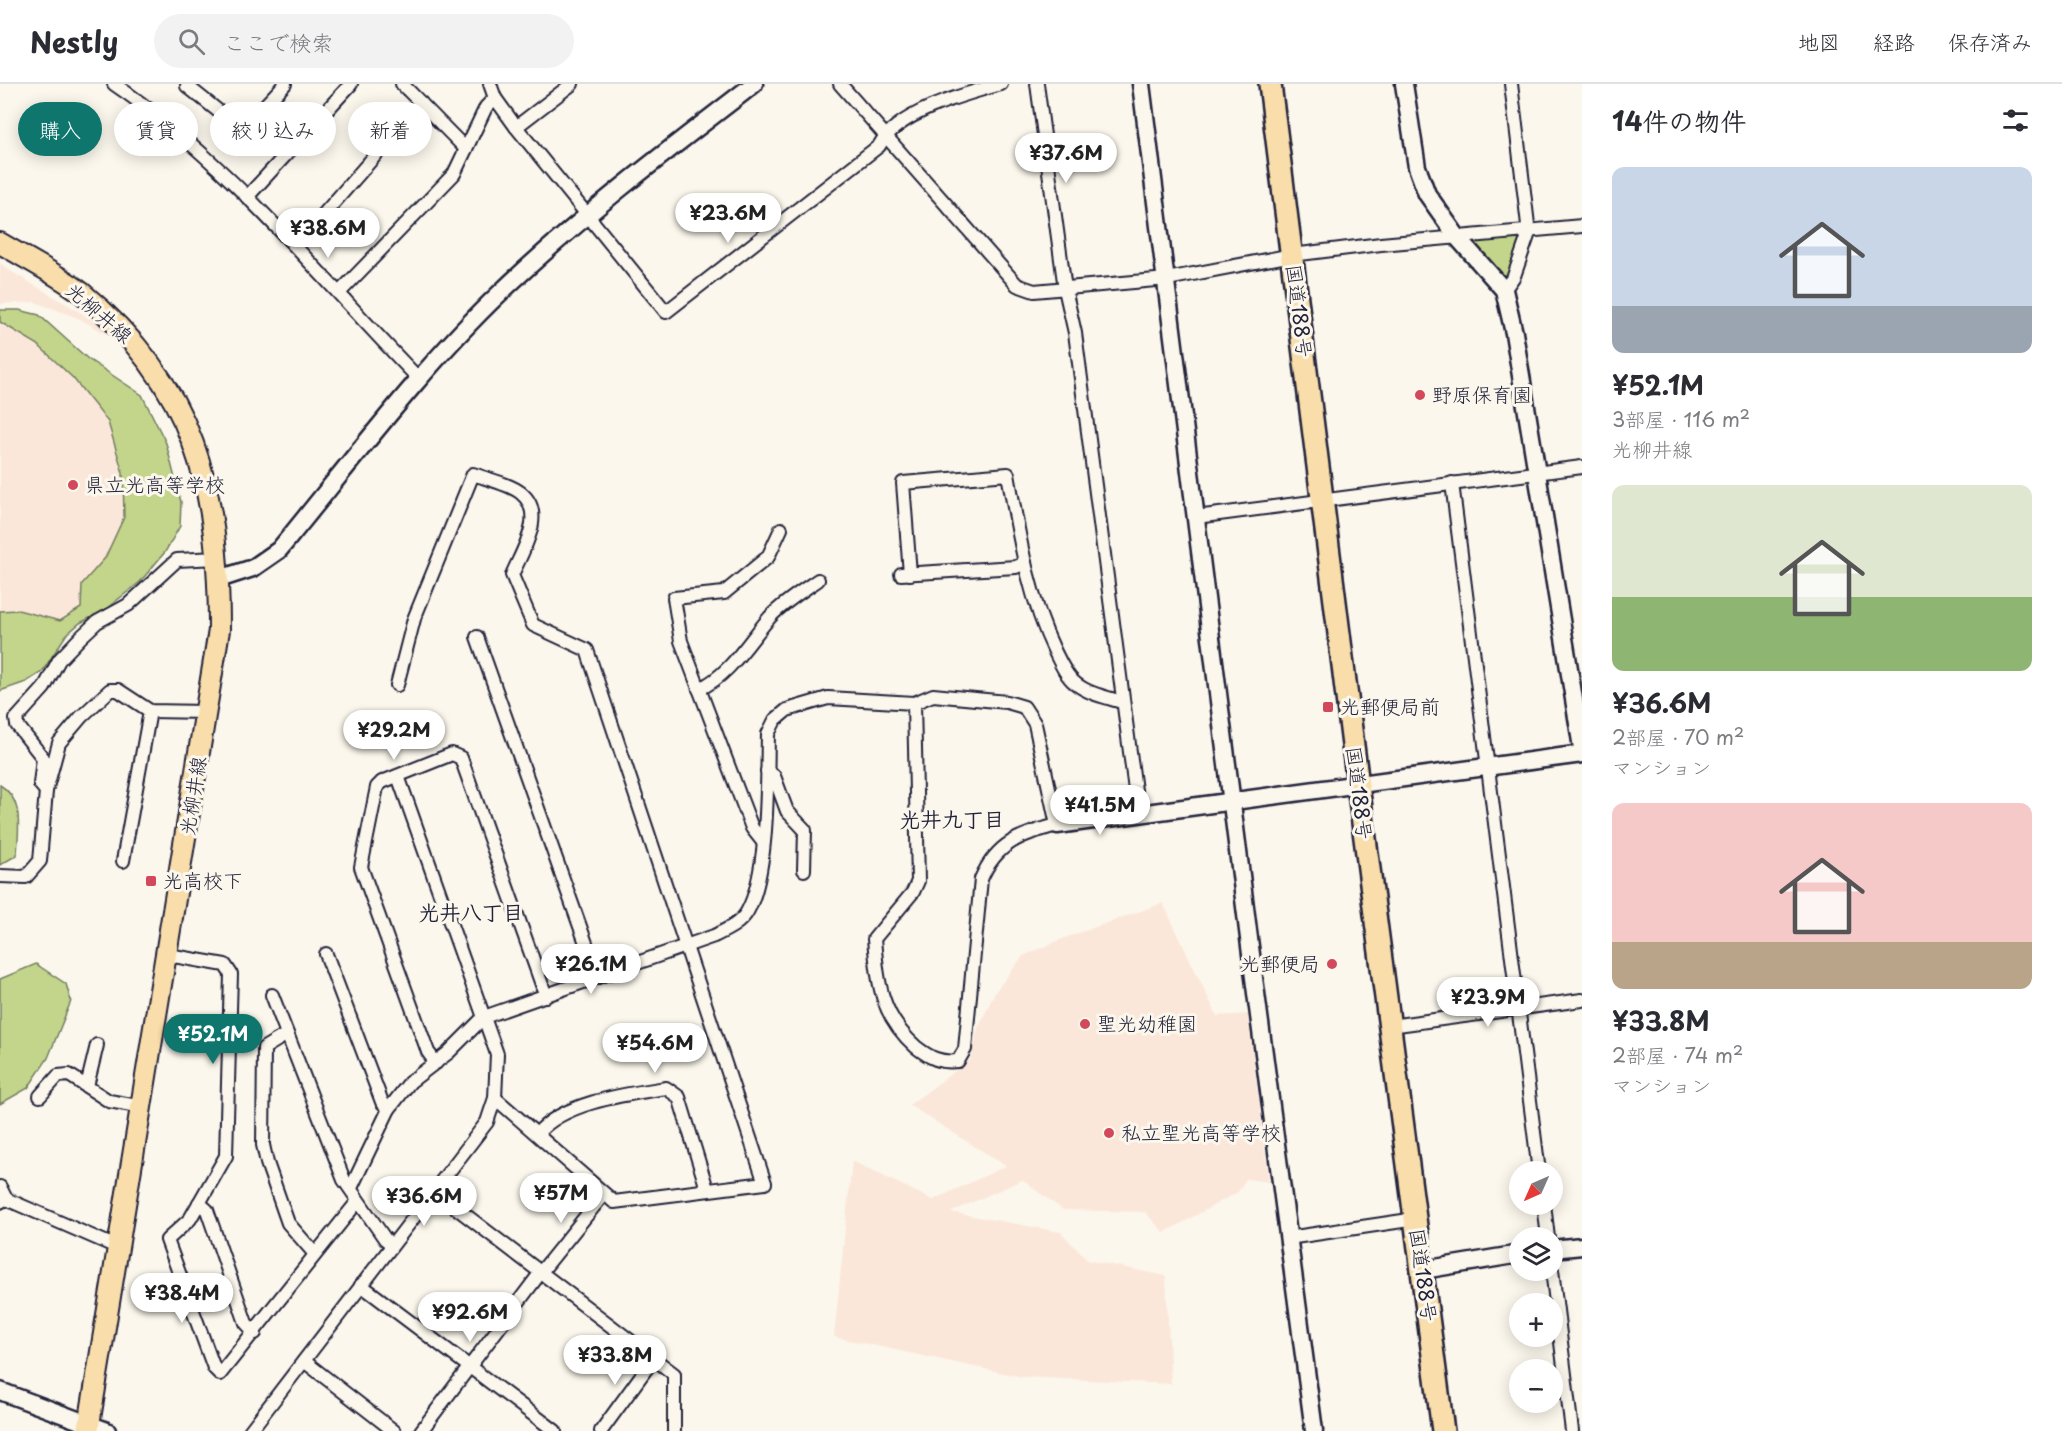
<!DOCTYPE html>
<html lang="ja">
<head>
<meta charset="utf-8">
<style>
  body { margin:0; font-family:"Playpen Sans","Klee One",sans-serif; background:#f2f2f3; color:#2b2b33; height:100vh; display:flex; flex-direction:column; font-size:22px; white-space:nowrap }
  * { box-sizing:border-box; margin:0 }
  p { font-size:20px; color:#7c7c81 }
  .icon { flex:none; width:33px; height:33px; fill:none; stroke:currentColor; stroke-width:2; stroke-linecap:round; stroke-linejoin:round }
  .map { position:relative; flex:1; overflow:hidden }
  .details { display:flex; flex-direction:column; background:#fff; width:480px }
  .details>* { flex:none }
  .banner { position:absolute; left:18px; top:18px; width:570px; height:54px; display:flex; gap:12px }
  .needle { width:39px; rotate:225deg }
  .buttons { position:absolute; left:1509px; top:1077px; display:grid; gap:12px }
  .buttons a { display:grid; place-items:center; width:54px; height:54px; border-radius:50%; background:#fff; box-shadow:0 3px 15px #0003; font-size:30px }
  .price { position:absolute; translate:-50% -51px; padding:0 14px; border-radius:21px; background:#fff; color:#222; font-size:20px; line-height:39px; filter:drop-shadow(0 2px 3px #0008) }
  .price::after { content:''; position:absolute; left:50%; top:36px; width:18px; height:14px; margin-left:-9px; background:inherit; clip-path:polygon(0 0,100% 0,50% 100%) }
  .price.on { background:#0f766e; color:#fff }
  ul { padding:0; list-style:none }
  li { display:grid; align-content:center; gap:12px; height:318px; padding:0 30px }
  li span { display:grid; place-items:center; height:186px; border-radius:12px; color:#555 }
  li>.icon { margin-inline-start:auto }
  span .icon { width:108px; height:108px; fill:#fffc; stroke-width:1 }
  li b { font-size:26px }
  h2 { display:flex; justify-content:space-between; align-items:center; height:72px; padding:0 30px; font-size:26px }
  .chip { padding:0 21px; border-radius:27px; background:#fff; box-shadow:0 3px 15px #0003; font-size:21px; line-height:54px }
  .chip.on { background:#0f766e; color:#fff }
  header { display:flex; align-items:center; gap:36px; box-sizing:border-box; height:84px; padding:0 30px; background:#fff; border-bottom:2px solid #e1e1e2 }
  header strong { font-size:28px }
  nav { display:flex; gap:33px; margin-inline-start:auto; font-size:21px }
  .search { width:420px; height:54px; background:#f2f2f3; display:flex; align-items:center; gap:15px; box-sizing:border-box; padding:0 21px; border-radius:33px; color:#7c7c81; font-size:22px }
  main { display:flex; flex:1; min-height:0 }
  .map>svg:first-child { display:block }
</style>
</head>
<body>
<header>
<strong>Nestly</strong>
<div class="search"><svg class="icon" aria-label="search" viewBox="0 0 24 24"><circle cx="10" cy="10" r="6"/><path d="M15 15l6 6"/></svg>ここで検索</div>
<nav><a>地図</a><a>経路</a><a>保存済み</a></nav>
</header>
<main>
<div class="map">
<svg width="1582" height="1347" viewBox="0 0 1582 1347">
  <rect width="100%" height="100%" fill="#fbf7ec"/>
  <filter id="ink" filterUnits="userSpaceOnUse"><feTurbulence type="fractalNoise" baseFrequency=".0167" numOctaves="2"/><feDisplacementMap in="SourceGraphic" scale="12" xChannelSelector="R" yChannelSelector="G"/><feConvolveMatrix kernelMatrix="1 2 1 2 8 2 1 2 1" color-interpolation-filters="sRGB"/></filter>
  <g filter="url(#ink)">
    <g fill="#fbe7da">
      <path d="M0,179l12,9 100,59 -6,3 -28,-16 -43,-16 -35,2z"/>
      <path d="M0,234l75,40 71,106 -62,153 -84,28z"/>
      <path d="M1163,819l54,113 31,-2 21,168 -23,-3 -8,13 -74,41 -19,-21 -82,-2 -41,-30 -71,32 110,20 26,28 79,16 5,108 -149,-7 -188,-40 18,-176 81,39 73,-34 -97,-61 61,-45 8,-32 17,-36 28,-36 39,-17z"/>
    </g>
    <g fill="#c3d58a" stroke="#727c62" stroke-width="1.5">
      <path d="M1461,149l64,3 -21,48z"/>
      <path d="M0,226h19l20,5 49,44 54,36 24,48 15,59 -1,24 -15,26 -25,30 -38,30 -22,11 -14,12 -24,37 -16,10 -26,9v-80l18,-1 42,11 21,-13 1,-24 23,-26 19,-41 -1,-44 -15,-51 -35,-44 -36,-34 -37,-22z"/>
      <path d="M0,701c25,15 18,45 17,70l-17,10z"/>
      <path d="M36,880l30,20 5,17 -23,57 -20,30 -28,16v-125z"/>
    </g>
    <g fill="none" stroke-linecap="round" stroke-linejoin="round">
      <g stroke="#22223b" stroke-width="16">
        <g id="street">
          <path d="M114,0c118,80 207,195 306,296"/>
          <path d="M188,0l-1,2 55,44 43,-46"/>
          <path d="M402,0l64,65"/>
          <path d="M490,0l5,14 21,29 150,185 213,-166c18,-34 86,-52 122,-62"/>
          <path d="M840,0l177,201 17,6 133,-12 125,-24 89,-11 201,-18"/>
          <path d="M1037,0l28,205 10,44 63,480"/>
          <path d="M516,43l56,-43"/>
          <path d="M247,113l104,-113"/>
          <path d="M296,162l125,-143"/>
          <path d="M1504,206l10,-14 15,-43 -18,-149"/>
          <path d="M339,209l115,-119 32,-67 9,-9"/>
          <path d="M1452,399l87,689"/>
          <path d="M1196,433l386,-50"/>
          <path d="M901,490l115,-7 9,-4"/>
          <path d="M910,490l-7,-91 105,-9c11,61 20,122 47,178 5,10 11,24 20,31 13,11 31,14 47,19"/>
          <path d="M477,553l121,340"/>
          <path d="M397,601l17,-66 59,-145c14,5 37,10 48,19 26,21 1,58 -9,82l21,50 54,25 178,533 -151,19 -119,-104"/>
          <path d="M699,605c30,-13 50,-48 71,-72 13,-14 32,-26 48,-37"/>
          <path d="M767,687l7,5 13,35 18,19 -1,40"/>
          <path d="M46,707l-6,-7 3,-26 -26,-33 -1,-6 28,-31 15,-28 22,-23 16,-15 31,-17 49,-45 40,-2"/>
          <path d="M763,758l-11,-14 -71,-187 -7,-43 50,-5 44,-36 13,-28"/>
          <path d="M123,777l27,-150"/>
          <path d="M0,792l26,1 14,-16 6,-70 13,-48 22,-26 29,-27h8l32,21 56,1"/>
          <path d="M326,870l56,148 7,7"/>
          <path d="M168,871l57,10 6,9 -5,182 -36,63 -23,21 47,128 6,6 138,-173"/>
          <path d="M272,911l72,185 41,59 6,5"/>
          <path d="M1390,942l192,-26"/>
          <path d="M287,950l-23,14 -1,97 4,18 21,60 26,30"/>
          <path d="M436,979l-8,-11 -67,-185 16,-80 5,-5 70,-28 9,4 85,238"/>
          <path d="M87,1002l10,-41"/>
          <path d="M40,1012l18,-20 11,-1 40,26 34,6"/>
          <path d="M537,1050c26,-32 90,-40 129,-46l13,9 28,92"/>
          <path d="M0,1103l6,12"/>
          <path d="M351,1104l38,-79 21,-27 38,-29 36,-36 230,-81c12,-6 26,-12 33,-24 22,-39 20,-132 21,-178l7,-14 12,-10 41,-12 86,5 19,-8 74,7 17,5 11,17 22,101c-36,10 -60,17 -76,54l-16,170 -7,12c-18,2 -28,-3 -42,-14 -35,-31 -38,-63 -42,-108l39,-47 5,-11 -4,-178"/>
          <path d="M434,1107l240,183v57"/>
          <path d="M0,1118l6,-3 113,49"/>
          <path d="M199,1119l8,7 39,113 9,10"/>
          <path d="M1544,1120l4,34"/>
          <path d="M1288,1154l128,-19"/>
          <path d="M1552,1186l20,161"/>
          <path d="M361,1201l194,146"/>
          <path d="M304,1277l90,70"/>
          <path d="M250,1347l237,-309 8,-24 2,-44 -99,-278"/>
          <path d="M421,1347l120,-159 62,-77"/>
          <path d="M601,1347l53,-73"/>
        </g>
      </g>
      <g stroke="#22223b" stroke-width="21">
        <g id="secondary">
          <path d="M1141,0l113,894 60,453"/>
          <path d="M1404,0l13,83 10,27 31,44 46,52 10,43 68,415"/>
          <path d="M219,495l34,-11 26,-18c70,-85 143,-183 222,-258 79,-75 167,-142 253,-208"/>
          <path d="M1057,741l525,-71"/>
          <path d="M1552,1165l30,-3"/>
          <path d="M1423,1186l97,-16"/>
          <path d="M0,1307l107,40"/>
        </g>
      </g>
      <g stroke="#22223b" stroke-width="24">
        <path id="primary" d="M0,159c27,16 57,31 82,50 113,93 137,195 137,337l-131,801"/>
      </g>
      <g stroke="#22223b" stroke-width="26">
        <path id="highway" d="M1270,0l88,701 85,646"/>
      </g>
      <use href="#street" stroke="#fbf7ec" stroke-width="12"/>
      <use href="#secondary" stroke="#fbf7ec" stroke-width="16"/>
      <use href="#primary" stroke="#f9deab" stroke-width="20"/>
      <use href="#highway" stroke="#f9deab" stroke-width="21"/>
    </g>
  </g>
  <g fill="#d1495b" stroke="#fbf7ec" stroke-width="2">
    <circle cx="1420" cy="311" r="6"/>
    <circle cx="73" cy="401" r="6"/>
    <rect x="1322" y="617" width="12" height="12" rx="3"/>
    <rect x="145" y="791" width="12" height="12" rx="3"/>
    <circle cx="1332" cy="880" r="6"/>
    <circle cx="1085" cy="940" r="6"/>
    <circle cx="1109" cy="1049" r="6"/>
  </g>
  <g text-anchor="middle" stroke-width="6" stroke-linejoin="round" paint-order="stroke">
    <g font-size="20" fill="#22223b" stroke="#fbf7ec">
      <text transform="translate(1299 227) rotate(83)" y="7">国道188号</text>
      <text transform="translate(99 229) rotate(41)" y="7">光柳井線</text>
      <text transform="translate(1359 709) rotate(83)" y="7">国道188号</text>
      <text transform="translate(193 712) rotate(-81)" y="7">光柳井線</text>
      <text transform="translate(1423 1191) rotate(82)" y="7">国道188号</text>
    </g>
    <g font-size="20" fill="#22223b" stroke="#fbf7ec" text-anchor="start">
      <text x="1432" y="318">野原保育園</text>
      <text x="85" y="408">県立光高等学校</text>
      <text x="1340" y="630">光郵便局前</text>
      <text x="163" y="804">光高校下</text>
      <text x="1320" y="887" text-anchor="end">光郵便局</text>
      <text x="1097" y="947">聖光幼稚園</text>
      <text x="1121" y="1056">私立聖光高等学校</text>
    </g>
    <g font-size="21" font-weight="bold" fill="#22223b" stroke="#fbf7ec">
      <text x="952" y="743">光井九丁目</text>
      <text x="471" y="836">光井八丁目</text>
    </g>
  </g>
</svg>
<div class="buttons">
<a><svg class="needle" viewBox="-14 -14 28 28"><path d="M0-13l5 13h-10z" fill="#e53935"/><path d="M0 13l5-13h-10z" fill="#7c7c81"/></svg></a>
<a><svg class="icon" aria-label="layers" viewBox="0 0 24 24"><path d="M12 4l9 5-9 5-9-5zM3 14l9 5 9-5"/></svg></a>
<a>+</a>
<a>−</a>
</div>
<b class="price" style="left:1066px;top:100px">¥37.6M</b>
<b class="price" style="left:728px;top:160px">¥23.6M</b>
<b class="price" style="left:328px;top:175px">¥38.6M</b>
<b class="price" style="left:394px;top:677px">¥29.2M</b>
<b class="price" style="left:1100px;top:752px">¥41.5M</b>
<b class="price" style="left:591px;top:911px">¥26.1M</b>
<b class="price" style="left:1488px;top:944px">¥23.9M</b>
<b class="price on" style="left:213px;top:981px">¥52.1M</b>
<b class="price" style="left:655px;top:990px">¥54.6M</b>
<b class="price" style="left:561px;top:1140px">¥57M</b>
<b class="price" style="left:424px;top:1143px">¥36.6M</b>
<b class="price" style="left:182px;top:1240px">¥38.4M</b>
<b class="price" style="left:470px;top:1259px">¥92.6M</b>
<b class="price" style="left:615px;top:1302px">¥33.8M</b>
<div class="banner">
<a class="chip on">購入</a>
<a class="chip">賃貸</a>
<a class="chip">絞り込み</a>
<a class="chip">新着</a>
</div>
</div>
<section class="details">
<h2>14件の物件<svg class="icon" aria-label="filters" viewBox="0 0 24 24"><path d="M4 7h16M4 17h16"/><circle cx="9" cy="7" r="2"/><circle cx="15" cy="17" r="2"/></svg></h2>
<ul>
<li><span style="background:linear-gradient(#c9d6e8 75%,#9aa5b1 0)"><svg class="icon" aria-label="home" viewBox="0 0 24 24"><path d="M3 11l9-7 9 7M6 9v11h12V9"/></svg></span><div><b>¥52.1M</b><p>3部屋 · 116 m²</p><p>光柳井線</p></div></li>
<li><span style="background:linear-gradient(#dfe7d0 60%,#8fb573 0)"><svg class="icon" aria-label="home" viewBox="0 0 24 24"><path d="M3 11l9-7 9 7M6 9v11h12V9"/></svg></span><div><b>¥36.6M</b><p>2部屋 · 70 m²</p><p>マンション</p></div></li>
<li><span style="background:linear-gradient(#f6c9c9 75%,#b9a48a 0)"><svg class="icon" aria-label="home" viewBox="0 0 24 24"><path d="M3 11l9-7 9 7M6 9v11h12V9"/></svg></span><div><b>¥33.8M</b><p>2部屋 · 74 m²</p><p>マンション</p></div></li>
</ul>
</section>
</main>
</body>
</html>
